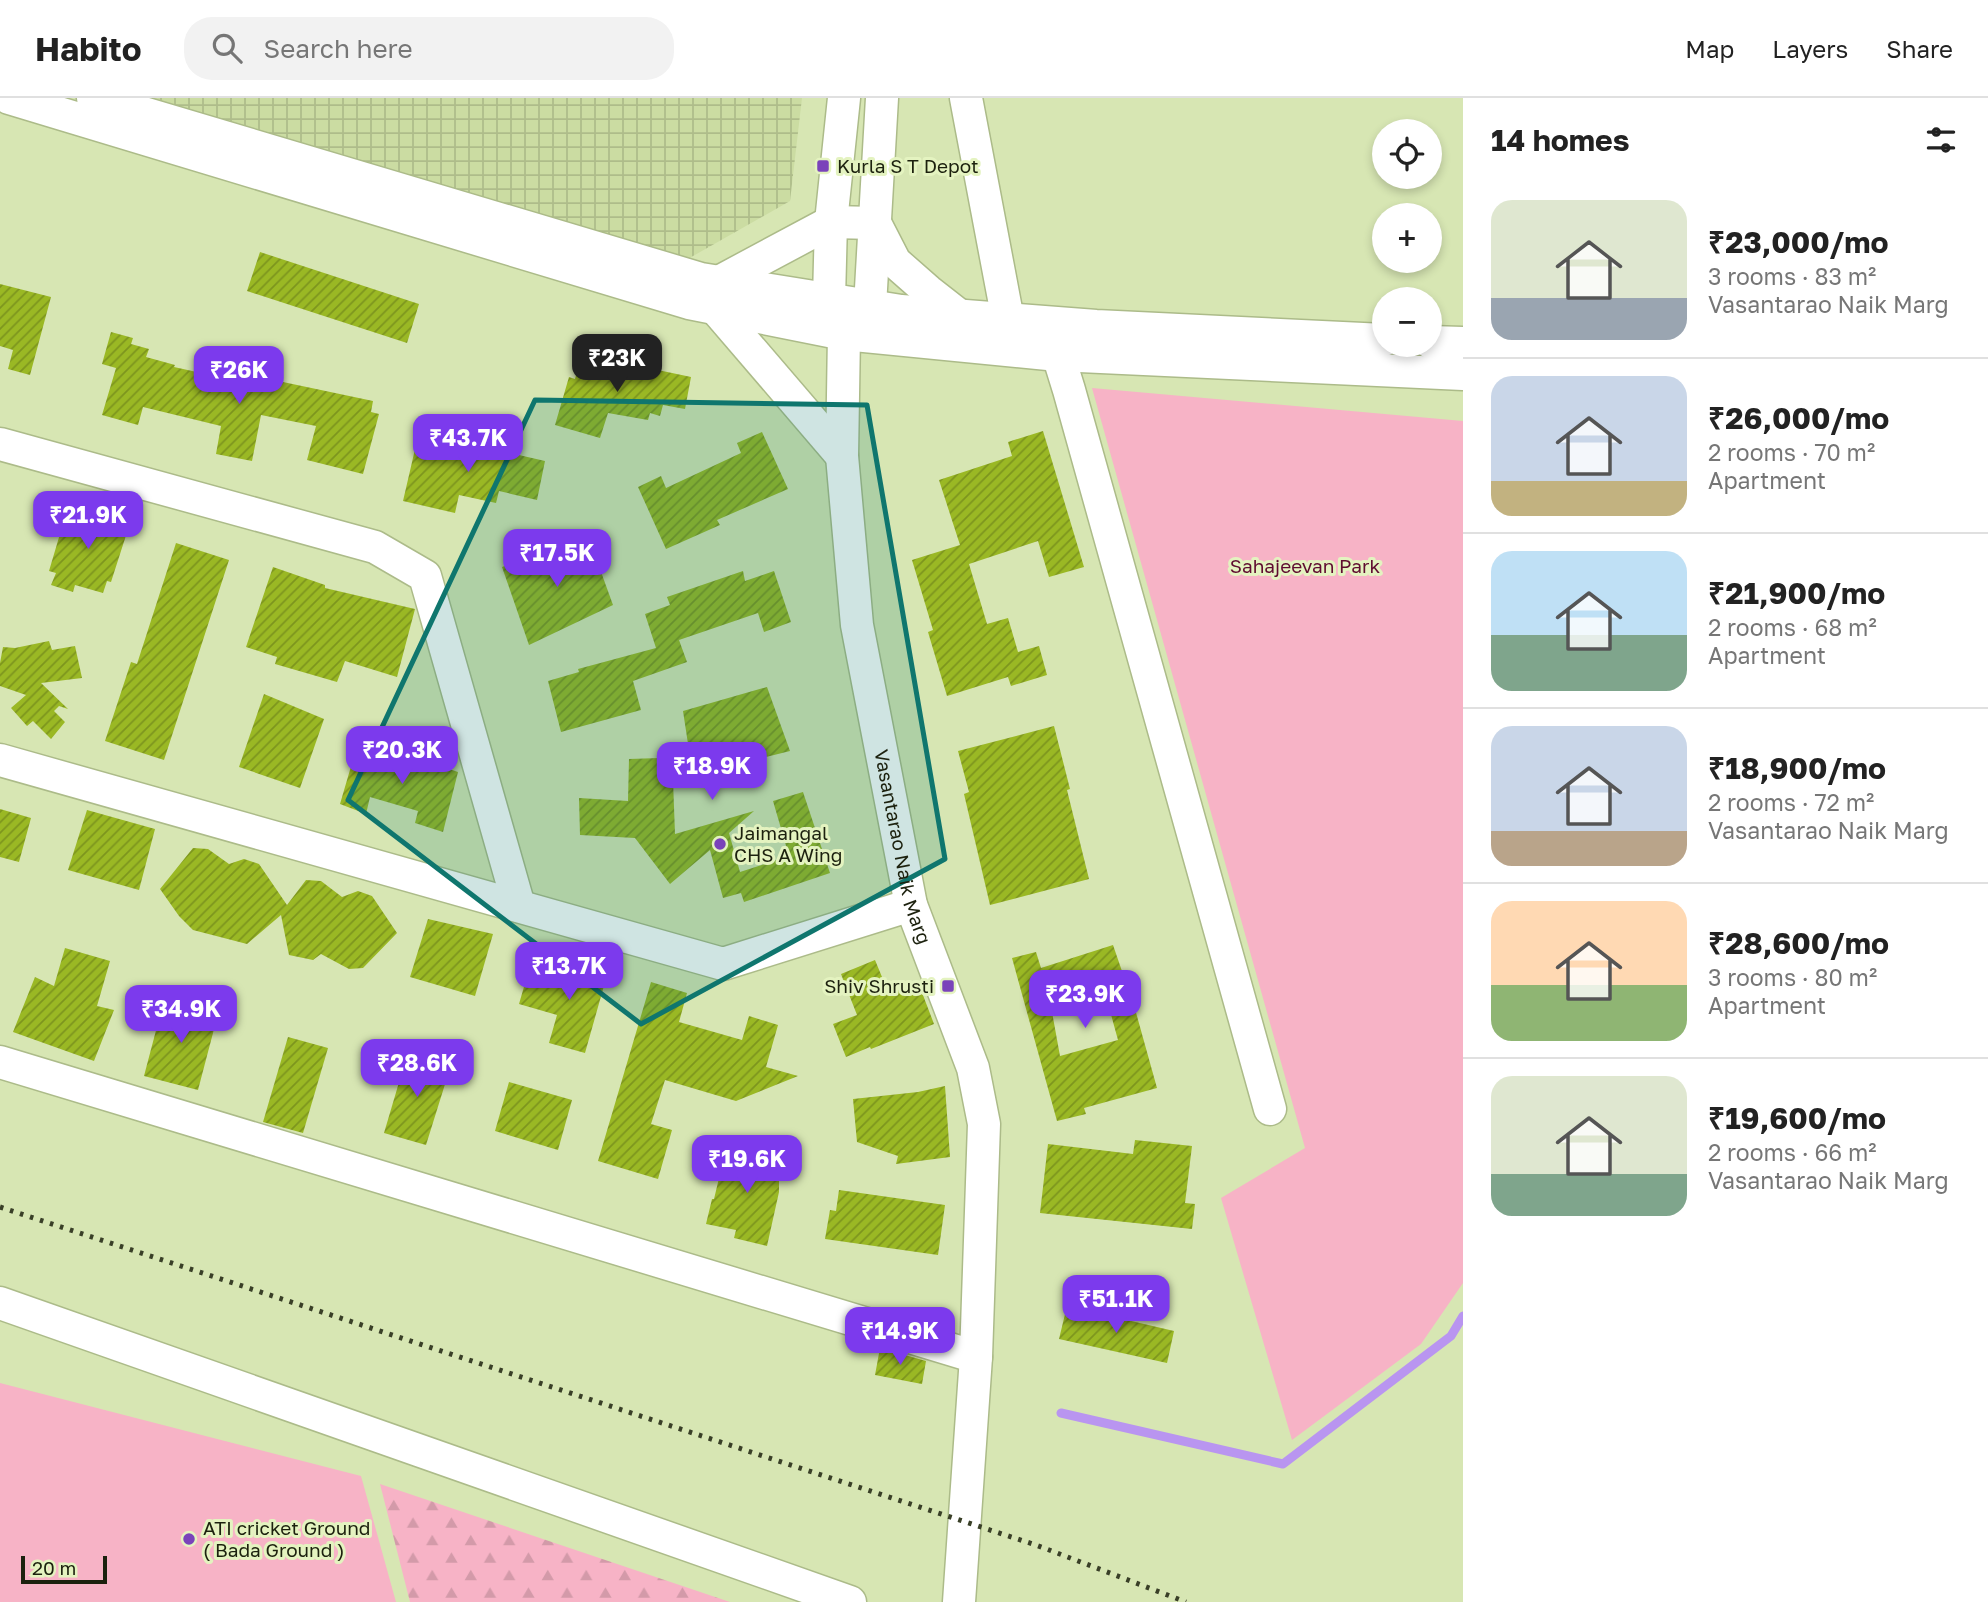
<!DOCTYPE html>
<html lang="en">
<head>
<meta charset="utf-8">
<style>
  body { margin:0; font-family:"Golos Text",sans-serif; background:#f2f2f2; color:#222; height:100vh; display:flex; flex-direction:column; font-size:26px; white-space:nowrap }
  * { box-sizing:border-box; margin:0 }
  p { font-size:23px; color:#767676 }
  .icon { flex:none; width:38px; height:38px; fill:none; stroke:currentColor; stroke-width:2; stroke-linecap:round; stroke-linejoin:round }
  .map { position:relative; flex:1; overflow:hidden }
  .details { display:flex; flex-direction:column; background:#fff; width:525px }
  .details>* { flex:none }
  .fabs { position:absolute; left:1372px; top:21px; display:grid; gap:14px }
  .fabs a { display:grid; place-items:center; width:70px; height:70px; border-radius:50%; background:#fff; box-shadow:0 4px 10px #0003; font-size:35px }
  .scale { position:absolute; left:21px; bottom:18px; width:86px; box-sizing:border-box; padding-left:7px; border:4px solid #1c210e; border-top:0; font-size:19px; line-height:24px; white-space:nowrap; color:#1c210e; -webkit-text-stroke:5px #e4f3c0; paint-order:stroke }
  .price { position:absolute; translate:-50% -60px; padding:0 16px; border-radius:14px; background:#7c3aed; color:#fff; font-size:23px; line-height:46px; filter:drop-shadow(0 2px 4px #0008) }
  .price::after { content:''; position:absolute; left:50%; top:42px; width:21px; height:16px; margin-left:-10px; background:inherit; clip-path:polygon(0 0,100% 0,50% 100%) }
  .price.selected { background:#222; color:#fff }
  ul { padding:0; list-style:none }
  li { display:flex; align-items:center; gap:21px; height:175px; padding:0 28px }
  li+li { border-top:2px solid #e0e0e0 }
  li span { display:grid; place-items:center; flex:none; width:196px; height:140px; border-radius:21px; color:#555 }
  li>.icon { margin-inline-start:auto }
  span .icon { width:84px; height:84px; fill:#fffc; stroke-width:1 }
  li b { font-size:30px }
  h2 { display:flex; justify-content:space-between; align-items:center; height:84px; padding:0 28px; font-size:30px }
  header { display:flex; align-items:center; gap:42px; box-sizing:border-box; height:98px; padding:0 35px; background:#fff; border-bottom:2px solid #e0e0e0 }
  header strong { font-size:33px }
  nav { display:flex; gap:38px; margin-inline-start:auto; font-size:24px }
  .search { width:490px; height:63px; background:#f2f2f2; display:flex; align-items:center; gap:18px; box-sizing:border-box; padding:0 24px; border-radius:28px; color:#767676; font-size:26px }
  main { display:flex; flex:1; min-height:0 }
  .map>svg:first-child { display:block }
</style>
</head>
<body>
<header>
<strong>Habito</strong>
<div class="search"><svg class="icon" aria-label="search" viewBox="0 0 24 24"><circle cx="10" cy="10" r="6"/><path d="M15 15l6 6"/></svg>Search here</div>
<nav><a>Map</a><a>Layers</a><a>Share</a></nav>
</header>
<main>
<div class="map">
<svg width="1463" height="1504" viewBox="0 0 1463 1504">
  <defs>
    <pattern id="industrial-grid" width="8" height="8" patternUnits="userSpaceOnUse" patternTransform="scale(1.75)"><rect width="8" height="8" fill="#cbdca2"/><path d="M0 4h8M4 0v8" fill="none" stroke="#aebc8a"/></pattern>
    <pattern id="forest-firs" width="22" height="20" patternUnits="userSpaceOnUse" patternTransform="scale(1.75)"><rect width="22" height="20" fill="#f7b3c6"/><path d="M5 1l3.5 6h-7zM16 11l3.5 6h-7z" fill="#d39aa9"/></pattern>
    <pattern id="building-hatch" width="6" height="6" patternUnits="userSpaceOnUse" patternTransform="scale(1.75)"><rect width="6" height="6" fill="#9ab824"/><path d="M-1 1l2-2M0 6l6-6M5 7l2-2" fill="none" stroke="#7d951e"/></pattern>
  </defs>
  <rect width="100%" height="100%" fill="#d7e6b3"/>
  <path fill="url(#industrial-grid)" d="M114,0h688l-12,103 -111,63z"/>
  <path fill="url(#forest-firs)" d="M380,1386l350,118h-320z"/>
  <g fill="#f7b3c6">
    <path d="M1092,290l371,33v862l-42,61 -129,96 -71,-242 84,-50z"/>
    <path d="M0,1285l361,93 35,126h-396z"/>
  </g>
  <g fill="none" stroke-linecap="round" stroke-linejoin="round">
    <path stroke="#b995f0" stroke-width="9" d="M1061,1315l222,51 168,-128 12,-20"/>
  </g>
  <g fill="url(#building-hatch)" fill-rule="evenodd">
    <path d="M260,154l159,52 -12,39 -160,-52z"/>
    <path d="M0,186l51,13 -21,78 -22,-6 5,-19 -13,-4z"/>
    <path d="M111,234l22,6 -2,6 18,5 -3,8 29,8 -1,2 77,17 1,-2 10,2 2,-6 109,23 -2,11 8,2 -16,60 -56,-14 9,-34 -55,-11 -9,46 -36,-7 5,-28 -78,-19 -5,18 -36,-10 14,-47 -14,-4z"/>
    <path d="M582,256l109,23 -6,32 -22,-4 -3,11 -10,-3 -2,7 -40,-7 -8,25 -45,-13 14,-48 6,2z"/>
    <path d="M1043,333l41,136 -35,10 -11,-36 -69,23 18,60 21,-6 10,34 21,-6 8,29 -36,11 -3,-9 -61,19 -19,-64 5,-2 -21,-70 48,-15 -21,-65 73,-24 -4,-14z"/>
    <path d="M419,334l126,29 -8,39 -38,-9 -3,12 -37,-8 -4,18 -52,-12z"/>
    <path d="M762,334l26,57 -71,31 3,5 -54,24 -28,-62 23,-11 5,12 75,-35 -4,-10z"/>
    <path d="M76,408l54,17 -19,59 -4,-1 -4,12 -28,-8 -2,7 -22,-7 5,-12 -7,-2 16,-54 6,2z"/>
    <path d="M588,438l25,69 -84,40 -27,-78z"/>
    <path d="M176,445l53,17 -65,200 -59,-19 26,-79 6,2z"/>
    <path d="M273,469l52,18v3l90,21 -18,68 -52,-16 -8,21 -62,-18 2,-7 -31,-10z"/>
    <path d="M743,473l2,10 29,-10 17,51 -27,10 -6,-19 -79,27 8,22 -54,19 8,29 -80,22 -13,-51 31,-9 -1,-3 78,-21 -11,-34 25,-9 -3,-8z"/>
    <path d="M49,543l3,9 23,-4 7,32 -41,5 27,26 -9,-3 -5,5 11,11 -14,17 -18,-18 -6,5 -16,-18 15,-13 -26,-9v-23l3,-16 12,1z"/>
    <path d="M767,589l23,64 -117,29 2,54 79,-23 -25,22 11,39 49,-16 -16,-55 30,-9 27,81 -86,29 -3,-9 -18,5 -13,-48 -40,34 -35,-46 -55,-3 -1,-37 49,3 1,-42 61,-2 -7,-46z"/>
    <path d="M264,596l60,25 -24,69 -61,-21z"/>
    <path d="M1054,628l16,63 -3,1 22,89 -99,26 -26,-111 5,-2 -11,-41z"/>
    <path d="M357,648l63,20 3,-12 25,7 -2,7 12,4 -15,60 -28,-9 3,-12 -48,-14 -4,17 -26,-10z"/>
    <path d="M0,711l31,9 -12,44 -19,-5z"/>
    <path d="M87,712l68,19 -16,61 -71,-20z"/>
    <path d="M193,750l15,1 21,15 15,-5 15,5 28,41 19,-25 15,1 21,16 16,-6 14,5 25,37 -34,35 -14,1 -28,-15 -8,6 -24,-5 -8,-40 -34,29 -54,-14 -14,-14 -19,-27z"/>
    <path d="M428,821l65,15 -18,62 -65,-19z"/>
    <path d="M1113,847l22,64 22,79 -73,20 2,6 -29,7 -45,-163 24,-6 5,16zM1107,902l11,40 -58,16 -8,-44z"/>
    <path d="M65,850l45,13 -13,45 17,4 -20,51 -81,-29 22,-55 19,9z"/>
    <path d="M574,860l35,10 -24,85 -36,-10 8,-28 -38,-11 9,-31 39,11z"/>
    <path d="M875,862l14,34 29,-12 16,42 -63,25 -1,-2 -24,10 -13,-33 24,-9 -16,-41z"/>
    <path d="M651,884l36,11 -8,29 63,18 7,-24 29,9 -12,42 32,9 -62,25 -71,-21 -14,44 21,6 -14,49 -60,-18z"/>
    <path d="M164,902l54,14 -20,76 -54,-14z"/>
    <path d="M288,939l40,11 -25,85 -40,-11z"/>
    <path d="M408,954l43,13 -25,80 -42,-12z"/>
    <path d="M509,984l63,18 -14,50 -63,-19z"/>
    <path d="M945,988l5,71 -54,7 2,-8 -41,-14 -4,-43 65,-7z"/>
    <path d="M1135,1042l57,6 -7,57 10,1 -3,25 -152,-16 8,-69 85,10z"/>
    <path d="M726,1051l32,1 22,6 -4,21 3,1v14l-12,54 -33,-8 2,-8 -30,-6 6,-25h2z"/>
    <path d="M839,1092l106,15 -7,50 -113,-16 5,-29 6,1z"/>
    <path d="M1067,1208l107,25 -7,32 -108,-24z"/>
    <path d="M880,1250l46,13 -4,23 -47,-9z"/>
  </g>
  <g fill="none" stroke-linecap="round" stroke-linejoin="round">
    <g stroke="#acbb89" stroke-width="35">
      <g id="minor">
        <path d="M9,0l680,205 155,31 214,21 405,19"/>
        <path d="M93,0l608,181 200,32 195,15 288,14"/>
        <path id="s1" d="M844,0l-13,124 -2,77 15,35 -2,122 15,169 54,280 62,163 11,56 -8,233 -17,245"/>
        <path d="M966,0l42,222"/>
        <path d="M719,184l112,-60 44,1 20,39 33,29 32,25"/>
        <path d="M716,211l126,147"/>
        <path d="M855,224l15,-16 12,-208"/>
        <path d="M1052,237l17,55 201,719"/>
        <path d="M1430,244l33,1"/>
        <path d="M0,346l375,103 50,29 94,330"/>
        <path d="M0,662l723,204 188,-59"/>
        <path d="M0,964l976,295"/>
        <path d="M0,1205l850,299"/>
      </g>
    </g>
    <use href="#minor" stroke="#fff" stroke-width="32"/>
    <path stroke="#393f27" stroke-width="5" stroke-dasharray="3.5 7" stroke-linecap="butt" d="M0,1109l1036,338 150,57"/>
  </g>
  <path fill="#0f766e" fill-opacity="0.2" stroke="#0f766e" stroke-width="5" stroke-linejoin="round" d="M535,302l332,5 78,454 -304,165 -293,-224z"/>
  <g fill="#7a43ba" stroke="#e4f3c0" stroke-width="2.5">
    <rect x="816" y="61" width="14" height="14" rx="3.5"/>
    <circle cx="720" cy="746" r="7"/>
    <rect x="941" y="881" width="14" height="14" rx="3.5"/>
    <circle cx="189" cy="1441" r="7"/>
  </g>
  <g text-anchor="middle" stroke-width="6" stroke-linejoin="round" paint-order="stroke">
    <g font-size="19" fill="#1c210e" stroke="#e4f3c0" text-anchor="start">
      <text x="837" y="75">Kurla S T Depot</text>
      <text x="734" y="742">Jaimangal<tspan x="734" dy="22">CHS A Wing</tspan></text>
      <text x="934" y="895" text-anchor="end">Shiv Shrusti</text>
      <text x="203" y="1437">ATI cricket Ground<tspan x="203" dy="22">( Bada Ground )</tspan></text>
    </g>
    <g font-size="19" fill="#5f0c30" stroke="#e4f3c0">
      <text x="1305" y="475">Sahajeevan Park</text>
    </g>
    <g font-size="19" fill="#1c210e" stroke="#e4f3c0">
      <text dy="7" stroke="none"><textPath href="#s1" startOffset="758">Vasantarao Naik Marg</textPath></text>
    </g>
  </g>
</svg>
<div class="fabs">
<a><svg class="icon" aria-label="locate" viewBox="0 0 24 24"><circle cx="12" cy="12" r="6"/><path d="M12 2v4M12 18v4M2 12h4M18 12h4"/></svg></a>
<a>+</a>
<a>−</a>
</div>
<div class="scale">20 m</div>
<b class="price selected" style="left:617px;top:296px">₹23K</b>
<b class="price" style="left:239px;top:308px">₹26K</b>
<b class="price" style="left:468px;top:376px">₹43.7K</b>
<b class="price" style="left:88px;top:453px">₹21.9K</b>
<b class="price" style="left:557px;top:491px">₹17.5K</b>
<b class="price" style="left:402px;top:688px">₹20.3K</b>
<b class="price" style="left:712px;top:704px">₹18.9K</b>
<b class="price" style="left:569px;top:904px">₹13.7K</b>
<b class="price" style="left:1085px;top:932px">₹23.9K</b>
<b class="price" style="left:181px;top:947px">₹34.9K</b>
<b class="price" style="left:417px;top:1001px">₹28.6K</b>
<b class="price" style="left:747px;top:1097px">₹19.6K</b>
<b class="price" style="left:1116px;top:1237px">₹51.1K</b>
<b class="price" style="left:900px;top:1269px">₹14.9K</b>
</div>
<section class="details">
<h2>14 homes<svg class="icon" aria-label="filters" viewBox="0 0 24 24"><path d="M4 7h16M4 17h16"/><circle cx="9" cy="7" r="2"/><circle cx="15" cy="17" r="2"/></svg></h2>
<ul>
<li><span style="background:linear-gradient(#dfe7d0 70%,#9aa5b1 0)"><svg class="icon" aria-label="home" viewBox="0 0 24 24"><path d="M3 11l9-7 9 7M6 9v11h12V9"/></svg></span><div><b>₹23,000/mo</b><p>3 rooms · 83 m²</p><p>Vasantarao Naik Marg</p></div></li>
<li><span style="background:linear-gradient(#c9d6e8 75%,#c2b280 0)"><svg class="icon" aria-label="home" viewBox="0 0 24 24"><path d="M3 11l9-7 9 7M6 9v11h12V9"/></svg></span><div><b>₹26,000/mo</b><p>2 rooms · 70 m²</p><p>Apartment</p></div></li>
<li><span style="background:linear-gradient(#bfe0f5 60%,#7fa58c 0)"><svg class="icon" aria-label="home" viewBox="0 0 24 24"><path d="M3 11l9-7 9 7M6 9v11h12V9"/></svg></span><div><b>₹21,900/mo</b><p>2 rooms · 68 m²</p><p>Apartment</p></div></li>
<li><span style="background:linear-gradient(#c9d6e8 75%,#b9a48a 0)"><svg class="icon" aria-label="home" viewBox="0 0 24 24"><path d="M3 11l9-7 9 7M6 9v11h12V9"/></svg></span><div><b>₹18,900/mo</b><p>2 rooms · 72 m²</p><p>Vasantarao Naik Marg</p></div></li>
<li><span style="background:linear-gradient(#ffd9b3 60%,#8fb573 0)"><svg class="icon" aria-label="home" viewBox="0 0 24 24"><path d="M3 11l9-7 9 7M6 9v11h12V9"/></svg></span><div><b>₹28,600/mo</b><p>3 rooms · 80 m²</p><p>Apartment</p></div></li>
<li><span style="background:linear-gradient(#dfe7d0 70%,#7fa58c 0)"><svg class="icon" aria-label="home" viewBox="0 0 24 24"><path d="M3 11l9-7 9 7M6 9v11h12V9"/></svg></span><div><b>₹19,600/mo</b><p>2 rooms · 66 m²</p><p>Vasantarao Naik Marg</p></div></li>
</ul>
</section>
</main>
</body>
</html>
